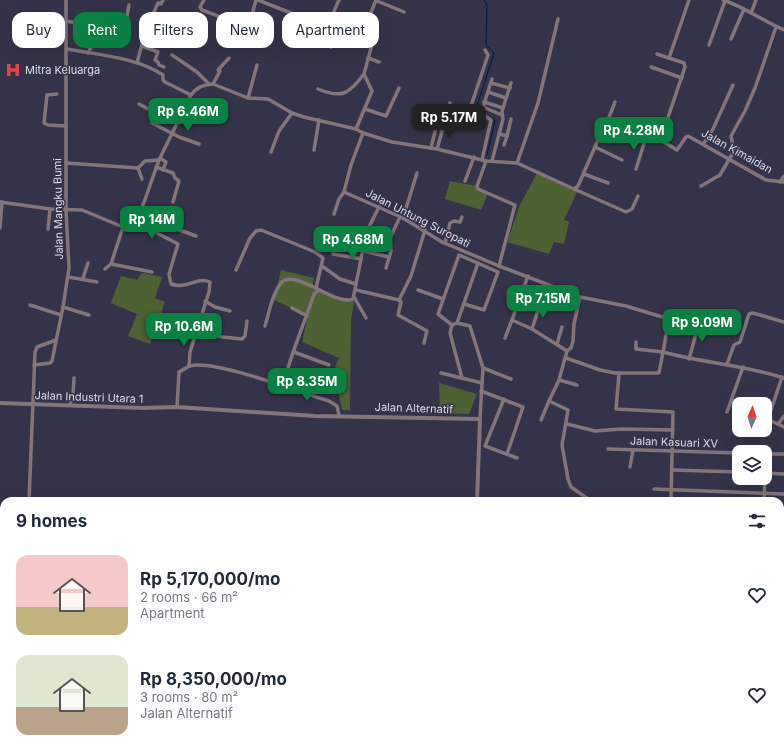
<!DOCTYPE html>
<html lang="en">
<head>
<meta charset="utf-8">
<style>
  body { margin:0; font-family:Inter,sans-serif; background:#f2f2f3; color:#1f2937; height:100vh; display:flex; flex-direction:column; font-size:15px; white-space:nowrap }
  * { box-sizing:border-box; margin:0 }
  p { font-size:13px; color:#747a83 }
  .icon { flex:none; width:22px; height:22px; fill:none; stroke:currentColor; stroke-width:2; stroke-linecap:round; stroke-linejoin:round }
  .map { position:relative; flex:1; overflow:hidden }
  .drawer { position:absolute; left:0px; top:497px; width:784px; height:256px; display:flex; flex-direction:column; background:#fff; border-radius:12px 12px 0 0; box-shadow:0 4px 16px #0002 }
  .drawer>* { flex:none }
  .top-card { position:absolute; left:12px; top:12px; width:400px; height:36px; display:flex; gap:8px }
  .needle { width:26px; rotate:3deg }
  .tools { position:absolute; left:732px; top:397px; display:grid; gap:8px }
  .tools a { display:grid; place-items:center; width:40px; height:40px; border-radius:8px; background:#fff; box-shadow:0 4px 16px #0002; font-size:20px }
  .price { position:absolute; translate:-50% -34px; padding:0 9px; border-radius:8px; background:#0b8043; color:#fff; font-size:13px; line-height:26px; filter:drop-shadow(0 1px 2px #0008) }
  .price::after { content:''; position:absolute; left:50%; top:24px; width:12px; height:9px; margin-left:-6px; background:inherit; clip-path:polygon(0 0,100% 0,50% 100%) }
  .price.active { background:#222; color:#fff }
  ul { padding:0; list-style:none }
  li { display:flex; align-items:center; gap:12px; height:100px; padding:0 16px }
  li span { display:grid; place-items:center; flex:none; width:112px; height:80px; border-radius:12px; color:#555 }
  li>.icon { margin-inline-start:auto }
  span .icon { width:48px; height:48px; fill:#fffc; stroke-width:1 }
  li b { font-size:17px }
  h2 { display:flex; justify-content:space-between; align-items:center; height:48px; padding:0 16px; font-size:17px }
  .pill { padding:0 14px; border-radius:12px; background:#fff; box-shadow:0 4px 16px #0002; font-size:14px; line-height:36px }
  .pill.active { background:#0b8043; color:#fff }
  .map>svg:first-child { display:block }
</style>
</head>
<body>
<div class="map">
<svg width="784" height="753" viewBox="0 0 784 753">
  <rect width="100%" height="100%" fill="#353349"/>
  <g fill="#4e6132">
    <path d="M538,171l40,19 -14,30 5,2 -5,22 -10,-2 -5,12 -42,-12 13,-37z"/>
    <path d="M450,181l26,5 12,7 -7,17 -36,-11z"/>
    <path d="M281,270l33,8 -2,11 42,12 -3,19 -1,90h-8l-4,-18 6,-18 -9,-7 4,-9 -37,-16 6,-26 -34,-16z"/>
    <path d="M142,273l20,4 -7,21 10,4 -15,42 -22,-8 9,-22 -26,-11 10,-27 16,4z"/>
    <path d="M439,383l38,11 -8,20 -29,-1z"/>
  </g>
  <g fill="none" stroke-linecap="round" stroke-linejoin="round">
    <g stroke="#001846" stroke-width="1">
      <path d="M476,109l18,-56 -8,-8 1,-40 -3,-5"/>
      <path d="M487,155l8,-35 -6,-4"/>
    </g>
    <g stroke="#83757a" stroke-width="3.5">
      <path d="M204,0l-4,7 2,3c14,5 34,15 48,12l6,-22"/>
      <path d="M258,0l38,15"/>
      <path d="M376,0l-12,30 7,18 -7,26 8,17 -16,38 7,4 -12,32 -7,27 59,26 39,24 57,24 81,31 46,9 43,13 -6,33c40,11 82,13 121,26"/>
      <path d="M723,0c22,7 40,21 61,30"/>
      <path d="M377,1l27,11"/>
      <path d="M751,13l5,-13"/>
      <path d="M66,21l58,10 5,-26"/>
      <path d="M90,26l2,-7 11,-1"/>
      <path d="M233,32l4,-11"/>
      <path d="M731,39l13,-30"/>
      <path d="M709,45l16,-44"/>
      <path d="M142,46l16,6 -3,8 3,2 1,3 5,2"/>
      <path d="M331,47c-5,-20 0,-29 8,-47"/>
      <path d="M67,49c31,6 69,8 96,26v5l2,2 26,13"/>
      <path d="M88,53l7,-13"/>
      <path d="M657,54l27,9 1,4 -25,74"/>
      <path d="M172,55l25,17 12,12"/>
      <path d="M368,58l11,4"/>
      <path d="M669,58l20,-58"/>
      <path d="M137,63l9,-34h3l1,-3 -2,-1 10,-22 3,1 2,-4"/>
      <path d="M651,67l31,11"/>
      <path d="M492,79l-9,28 19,8"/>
      <path d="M491,83l19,5"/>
      <path d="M213,84l7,-13 -2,-1 11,-12"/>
      <path d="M318,89c24,10 31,5 46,-15"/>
      <path d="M488,92l18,6"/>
      <path d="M57,94l-10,1 -3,28 4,2 18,1"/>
      <path d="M248,98l9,-33"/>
      <path d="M484,102l19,6"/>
      <path d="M139,104l13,7v12l27,14 20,7"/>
      <path d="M365,109l21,7 13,-28"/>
      <path d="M363,133l29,9 45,7 49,12 31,2 57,26 4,-3 23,-53 45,4 18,5 13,8 9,-13 2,-1 78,44 18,2"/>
      <path d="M603,133l12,-31"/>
      <path d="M499,134l8,2 4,-17"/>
      <path d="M704,143l9,-14 20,-44"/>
      <path d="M504,145l3,-9"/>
      <path d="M595,147l27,13"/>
      <path d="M431,148l8,-33"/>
      <path d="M437,149l13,-46"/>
      <path d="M314,150l5,-30"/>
      <path d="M271,152l8,-21 13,-18"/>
      <path d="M160,158l6,4 -3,8"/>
      <path d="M482,160l9,-40 -20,-14 17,-51 -3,-5"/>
      <path d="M486,161l-9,25 1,3 37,16 -16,61"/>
      <path d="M492,161l11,-42 -1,-8 9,-28"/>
      <path d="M66,163l72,5 7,-7 14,-1"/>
      <path d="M517,163l21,-60 20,-84"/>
      <path d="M156,167l17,6 2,5 4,3 -6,21"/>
      <path d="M138,168l4,11"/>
      <path d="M636,169l10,-32"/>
      <path d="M584,174l24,9"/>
      <path d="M465,181l9,-24"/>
      <path d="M780,182l4,-6"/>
      <path d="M701,186l19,-11 14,-24 -3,-15 14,-25 10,-23 21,-61"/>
      <path d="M574,189l52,23 6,-3 6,-13"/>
      <path d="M0,202l50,7 32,1 41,17h9l6,-8 21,-59 32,-65c6,-8 12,-10 22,-11l35,14 20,1 24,14 12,4 52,12"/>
      <path d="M334,214l5,-15 5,-7"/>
      <path d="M139,215l57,21"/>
      <path d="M403,218l14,-45"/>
      <path d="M134,226l19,5 25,13 -9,30 2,10c17,6 25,-8 39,-2l-1,10 -19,60 -1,14"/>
      <path d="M0,228l2,-26"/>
      <path d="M48,229l2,-20"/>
      <path d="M445,243l5,-20 4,-2 6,1 2,-5"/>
      <path d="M363,251l26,6"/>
      <path d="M333,254l28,5"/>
      <path d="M111,264l41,8"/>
      <path d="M322,266l18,13 16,5"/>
      <path d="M386,268l5,-17 -1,-13 10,-21"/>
      <path d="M105,269l6,-5 12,-37"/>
      <path d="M236,270l14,-32 6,-7 5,-1 54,22 8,6 -7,30"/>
      <path d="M528,276l-16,44 20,9 35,22 -8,29 -10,21 19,9 -6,35 6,34 3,8 20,14"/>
      <path d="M68,277l29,5"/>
      <path d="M83,278l5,-15"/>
      <path d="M356,290l43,10"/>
      <path d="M418,290l25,9"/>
      <path d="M354,297l12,21"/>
      <path d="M399,300l12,-24 14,-46"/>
      <path d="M399,300l2,2 -3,13 29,16 -3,12"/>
      <path d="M205,301l10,6 15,4"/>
      <path d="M464,304l20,6 14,-38 -39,-17 -21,59 14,11 5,-2 13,3 13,42 -1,15"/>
      <path d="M30,305l31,10"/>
      <path d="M63,307l26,8"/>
      <path d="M292,308l15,8"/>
      <path d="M457,323l21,-60"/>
      <path d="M452,325l-2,8 12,45"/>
      <path d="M265,326c4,-13 7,-32 16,-43 14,-16 54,24 72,16l11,-55 4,-15 11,-22"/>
      <path d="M171,327l8,5 18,-1 26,6 19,2 3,-3 2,-15"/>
      <path d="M532,329l8,-25"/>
      <path d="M505,338l7,-18"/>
      <path d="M557,344l5,-17"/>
      <path d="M567,351l4,-3 2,-7 1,-17 6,-27"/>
      <path d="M294,352l35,13"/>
      <path d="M566,358l34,12 15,3h44l4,-21 -27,-3v-7"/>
      <path d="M689,359l10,-36"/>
      <path d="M727,364l7,-19 6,-3 9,-28 4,-1 31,9"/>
      <path d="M34,365l16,-2 2,-2 11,-54 6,-39 -3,-58v-210"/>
      <path d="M483,368l28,11"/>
      <path d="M441,373l41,10 -2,36"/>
      <path d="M619,374l-3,35 57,3 -2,89"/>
      <path d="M559,380l18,5"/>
      <path d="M283,386c7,-31 21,-61 31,-92l5,-4"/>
      <path d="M481,391l42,16 -16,47"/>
      <path d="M504,399l-19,47 32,12"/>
      <path d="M70,405l3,-11 1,-16"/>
      <path d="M177,407l2,-35c3,-1 7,-5 11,-6 24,-7 112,27 139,35l8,5 2,9"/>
      <path d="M727,412l16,-45"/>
      <path d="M765,418l19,9"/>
      <path d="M768,419l14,-42"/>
      <path d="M541,420l8,-19"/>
      <path d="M567,424l28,7 26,-2 52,1"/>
      <path d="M778,424l6,-8"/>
      <path d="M608,449l131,4"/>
      <path d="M765,454h19"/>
      <path d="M765,461v-7"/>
      <path d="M630,467l3,-17"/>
      <path d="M672,470l67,2"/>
      <path d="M765,473l19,1"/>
      <path d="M654,489l130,5"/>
      <path d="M29,501l6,-149 2,-5 19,-7"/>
      <path d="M764,501l1,-23"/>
      <path d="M780,513h4"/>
      <path d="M780,536h4"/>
      <path d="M780,555h4"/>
      <path d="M780,574h4"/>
      <path d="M780,640h4"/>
      <path d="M780,661h4"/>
      <path d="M780,682h4"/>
      <path d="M0,691l4,-5"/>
      <path d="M780,699h4"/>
      <path d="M780,717h4"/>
      <path d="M0,728l4,2"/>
      <path d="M780,735h4"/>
      <path d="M43,749l13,4"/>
      <path d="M302,749l17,4"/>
      <path d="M412,749l6,4"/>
      <path d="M605,749l100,4"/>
      <path d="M530,751l12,2"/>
      <path d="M22,753l2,-4"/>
      <path d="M92,753l2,-4"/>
      <path d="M267,753l2,-4"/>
      <path d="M320,753l20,-4"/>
      <path d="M456,753l2,-4"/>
      <path d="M568,753v-4"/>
      <path d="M755,753v-4"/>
    </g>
    <path stroke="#83757a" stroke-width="4" d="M0,403l143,5 34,-1 138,9 165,3 -3,82"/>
    <g stroke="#ad999f" stroke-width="4.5">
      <path d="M0,576h4"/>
      <path d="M0,591h4"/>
      <path d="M780,600h4"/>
      <path d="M780,616h4"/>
    </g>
  </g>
  <defs>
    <g id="hospital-bare" transform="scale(1.2)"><path d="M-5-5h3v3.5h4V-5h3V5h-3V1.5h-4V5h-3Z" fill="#e0444e" stroke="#353349" stroke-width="2.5" paint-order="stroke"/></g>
  </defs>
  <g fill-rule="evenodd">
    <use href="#hospital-bare" x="13" y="70"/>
  </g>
  <g text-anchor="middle" stroke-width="3" stroke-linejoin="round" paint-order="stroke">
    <g font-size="11" fill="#ddddeb" stroke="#353349" text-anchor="start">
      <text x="25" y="74">Mitra Keluarga</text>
    </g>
    <g font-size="11" fill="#ddddeb" stroke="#353349">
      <text transform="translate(737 151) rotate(29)" y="4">Jalan Kimaidan</text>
      <text transform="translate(58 209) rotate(-91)" y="4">Jalan Mangku Bumi</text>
      <text transform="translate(418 218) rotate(27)" y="4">Jalan Untung Suropati</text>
      <text transform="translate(89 397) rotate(2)" y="4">Jalan Industri Utara 1</text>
      <text transform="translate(414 408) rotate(2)" y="4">Jalan Alternatif</text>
      <text transform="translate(674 442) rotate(2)" y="4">Jalan Kasuari XV</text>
    </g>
  </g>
</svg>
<div class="tools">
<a><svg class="needle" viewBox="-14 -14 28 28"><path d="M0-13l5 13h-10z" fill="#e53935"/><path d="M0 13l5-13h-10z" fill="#747a83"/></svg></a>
<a><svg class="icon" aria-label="layers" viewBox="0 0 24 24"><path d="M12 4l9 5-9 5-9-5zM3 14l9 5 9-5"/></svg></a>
</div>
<b class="price" style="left:188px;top:132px">Rp 6.46M</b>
<b class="price active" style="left:449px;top:138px">Rp 5.17M</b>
<b class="price" style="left:634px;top:151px">Rp 4.28M</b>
<b class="price" style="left:152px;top:240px">Rp 14M</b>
<b class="price" style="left:353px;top:260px">Rp 4.68M</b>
<b class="price" style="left:543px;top:319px">Rp 7.15M</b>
<b class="price" style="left:702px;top:343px">Rp 9.09M</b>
<b class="price" style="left:184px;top:347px">Rp 10.6M</b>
<b class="price" style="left:307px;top:402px">Rp 8.35M</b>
<div class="top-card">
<a class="pill">Buy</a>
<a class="pill active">Rent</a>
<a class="pill">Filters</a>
<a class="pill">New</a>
<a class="pill">Apartment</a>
</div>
<section class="drawer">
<h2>9 homes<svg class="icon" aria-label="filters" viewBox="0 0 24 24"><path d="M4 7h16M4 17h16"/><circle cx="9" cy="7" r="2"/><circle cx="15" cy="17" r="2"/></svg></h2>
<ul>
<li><span style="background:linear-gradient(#f6c9c9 65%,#c2b280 0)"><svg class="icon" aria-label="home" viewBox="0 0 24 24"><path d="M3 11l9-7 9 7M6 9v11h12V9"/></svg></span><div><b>Rp 5,170,000/mo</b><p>2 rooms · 66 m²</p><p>Apartment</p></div><svg class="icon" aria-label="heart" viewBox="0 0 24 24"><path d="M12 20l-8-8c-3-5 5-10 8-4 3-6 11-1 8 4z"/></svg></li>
<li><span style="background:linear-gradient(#dfe7d0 65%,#b9a48a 0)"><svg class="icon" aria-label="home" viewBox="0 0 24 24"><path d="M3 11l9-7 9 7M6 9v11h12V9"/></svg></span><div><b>Rp 8,350,000/mo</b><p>3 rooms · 80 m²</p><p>Jalan Alternatif</p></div><svg class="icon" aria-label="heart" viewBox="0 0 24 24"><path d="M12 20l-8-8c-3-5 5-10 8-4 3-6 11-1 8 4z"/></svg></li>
</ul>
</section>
</div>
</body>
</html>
